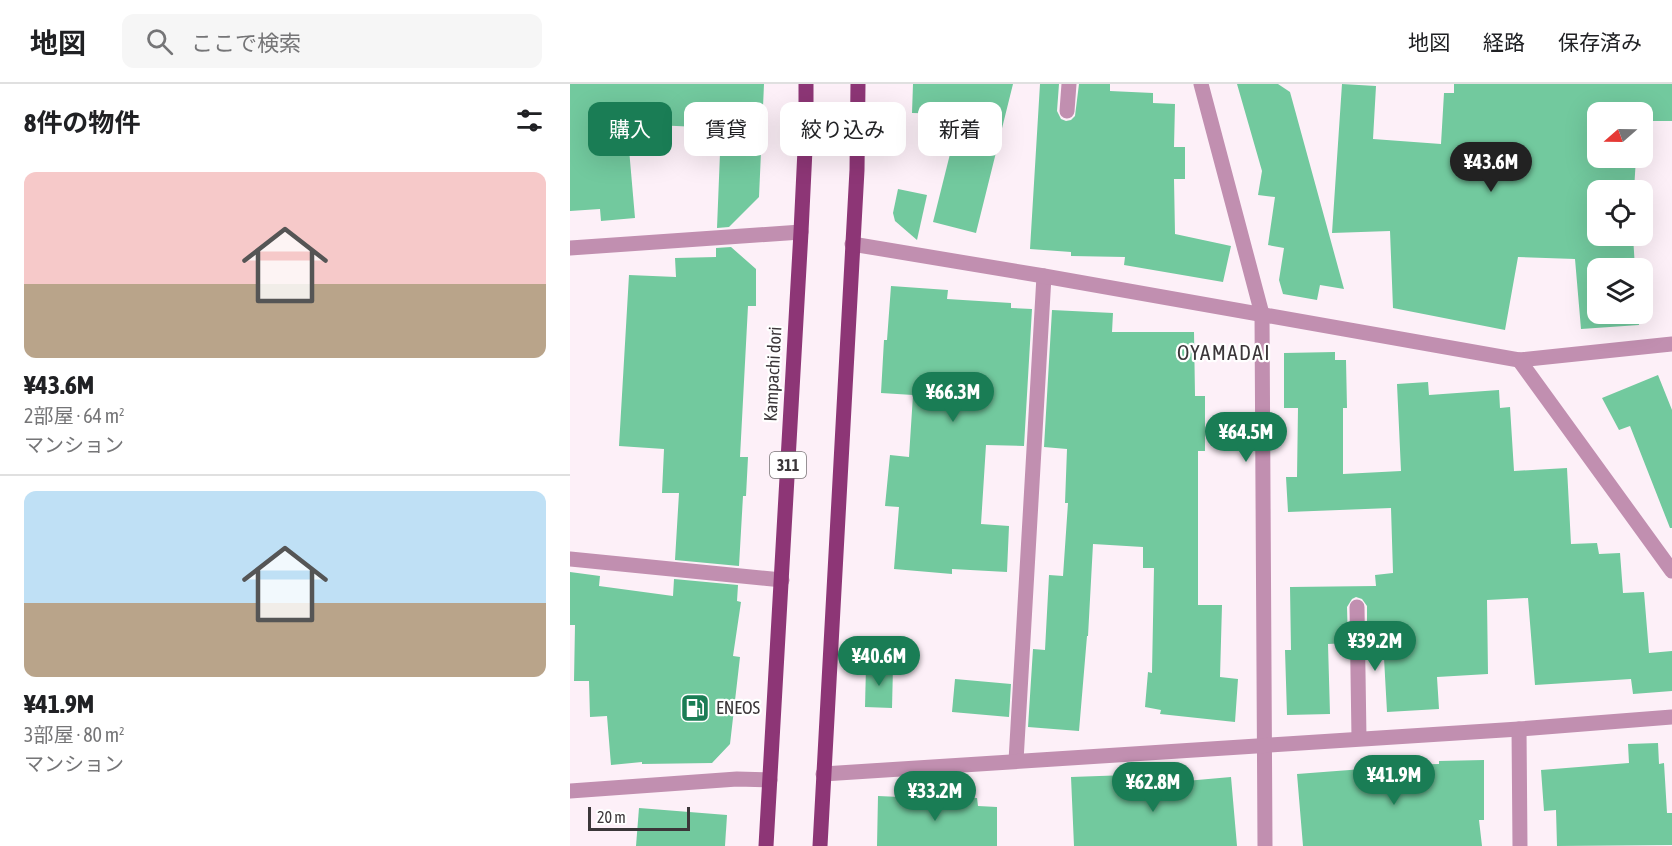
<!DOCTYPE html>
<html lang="ja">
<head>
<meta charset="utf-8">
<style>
  body { margin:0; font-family:"Asap Condensed","Noto Sans JP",sans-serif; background:#f6f6f6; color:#202124; height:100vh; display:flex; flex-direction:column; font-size:22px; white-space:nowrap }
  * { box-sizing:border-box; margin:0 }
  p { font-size:20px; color:#757577 }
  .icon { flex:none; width:33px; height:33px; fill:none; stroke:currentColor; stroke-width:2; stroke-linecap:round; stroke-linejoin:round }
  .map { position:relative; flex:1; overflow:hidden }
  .sheet { display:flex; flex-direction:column; background:#fff; width:570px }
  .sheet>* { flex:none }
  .hud { position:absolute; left:18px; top:18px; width:570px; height:54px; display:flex; gap:12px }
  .needle { width:39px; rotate:250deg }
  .controls { position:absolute; left:1017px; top:18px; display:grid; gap:12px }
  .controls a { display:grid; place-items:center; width:66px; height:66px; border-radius:12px; background:#fff; box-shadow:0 6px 24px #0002; font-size:30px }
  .scale { position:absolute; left:18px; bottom:15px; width:102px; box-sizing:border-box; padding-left:6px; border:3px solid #3b3639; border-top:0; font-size:16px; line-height:21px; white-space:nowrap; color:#3b3639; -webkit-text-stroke:4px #fff; paint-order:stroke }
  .price { position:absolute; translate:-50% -51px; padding:0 14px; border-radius:21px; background:#1a7d55; color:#fff; font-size:20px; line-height:39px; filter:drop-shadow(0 2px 3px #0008) }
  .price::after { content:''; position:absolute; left:50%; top:36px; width:18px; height:14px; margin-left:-9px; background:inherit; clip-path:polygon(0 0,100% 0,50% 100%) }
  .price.on { background:#222; color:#fff }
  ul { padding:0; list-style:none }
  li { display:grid; align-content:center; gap:12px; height:318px; padding:0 24px }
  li+li { border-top:2px solid #e0e0e0 }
  li span { display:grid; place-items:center; height:186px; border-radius:12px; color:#555 }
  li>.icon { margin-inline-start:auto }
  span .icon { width:108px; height:108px; fill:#fffc; stroke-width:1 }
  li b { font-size:26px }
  h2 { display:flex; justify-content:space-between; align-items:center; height:72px; padding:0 24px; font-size:26px }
  .tag { padding:0 21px; border-radius:12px; background:#fff; box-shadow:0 6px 24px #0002; font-size:21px; line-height:54px }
  .tag.on { background:#1a7d55; color:#fff }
  header { display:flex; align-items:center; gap:36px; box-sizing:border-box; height:84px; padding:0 30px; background:#fff; border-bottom:2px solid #e0e0e0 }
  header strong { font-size:28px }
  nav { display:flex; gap:33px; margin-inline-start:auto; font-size:21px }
  .search { width:420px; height:54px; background:#f6f6f6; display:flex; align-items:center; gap:15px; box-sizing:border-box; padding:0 21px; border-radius:12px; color:#757577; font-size:22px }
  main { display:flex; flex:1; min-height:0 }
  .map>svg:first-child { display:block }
</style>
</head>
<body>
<header>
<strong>地図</strong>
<div class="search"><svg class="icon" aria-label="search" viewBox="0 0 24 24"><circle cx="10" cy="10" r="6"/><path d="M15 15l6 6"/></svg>ここで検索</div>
<nav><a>地図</a><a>経路</a><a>保存済み</a></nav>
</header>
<main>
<section class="sheet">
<h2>8件の物件<svg class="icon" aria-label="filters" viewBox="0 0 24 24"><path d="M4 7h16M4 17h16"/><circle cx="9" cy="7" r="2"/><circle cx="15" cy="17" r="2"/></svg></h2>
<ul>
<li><span style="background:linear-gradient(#f6c9c9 60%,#b9a48a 0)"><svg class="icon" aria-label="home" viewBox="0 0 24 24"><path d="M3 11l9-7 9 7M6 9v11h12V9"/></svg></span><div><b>¥43.6M</b><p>2部屋 · 64 m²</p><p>マンション</p></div></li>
<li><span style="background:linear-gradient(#bfe0f5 60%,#b9a48a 0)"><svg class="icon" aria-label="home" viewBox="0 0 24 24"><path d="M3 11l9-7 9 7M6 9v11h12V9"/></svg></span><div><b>¥41.9M</b><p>3部屋 · 80 m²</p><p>マンション</p></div></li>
</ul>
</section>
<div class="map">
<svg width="1102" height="762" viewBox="0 0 1102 762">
  <rect width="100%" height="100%" fill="#fdf0f8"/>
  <g fill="#72c99e">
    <path d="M0,0h194l-5,113 -30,30 -12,1 4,-100 -67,-3v2l-27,-1 8,92 -34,3 -1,-12 -30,2z"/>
    <path d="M343,0h100l-37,149 -43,-11 27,-108 -48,-1z"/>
    <path d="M470,0h19l-2,27 4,8 5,2 5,-1 4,-4 4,-32h31v7l43,2v10l22,1 -1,43h11v32h-11l1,55 56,12 -8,36 -99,-17 1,-8 -54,-1v-4l-41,-3z"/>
    <path d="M667,0h41l12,8 54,197 -24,-4 -3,15 -34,-6 -4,-14 5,-32 -16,-3 7,-48 -17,-2 4,-24z"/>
    <path d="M772,0l34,2 -3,53 68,5 3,-51h10v-9h218v37h-30v-9h-44v46h38l-2,32h-36v46h35l2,32h-37v46h40l1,11 -58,4 -6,-70 -57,-2 -13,73 -112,-22 -3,-77 -58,2z"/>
    <path d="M328,105l29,6 -10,45 -22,-19 -2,-8z"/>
    <path d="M161,163l25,22v37h-8l-8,151h8l-2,39h-3l-4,70 -64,-6 4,-67h-17l2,-44 -45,-3 10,-171 47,2 -1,-19 41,-1v-9z"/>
    <path d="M321,202l57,4 -1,9 64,4v5l21,1 -8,137 -38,-1 -5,79 28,2 -2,46 -55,-3v5l-58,-5 5,-62 -14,-1 5,-51 19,2 4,-62 -32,-2 3,-53h3z"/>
    <path d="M482,226l61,3 -1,19h82l1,64h10v55h-7v154h24l-2,72 18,2 -3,43 -75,-8 1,-4 -16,-3 3,-35 4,1 2,-105h-11v-21l-50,-3 -5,92h-1l-8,95 -51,-4 5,-78 12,1 4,-75 14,1 5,-73h-3l2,-54 -23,-2z"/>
    <path d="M765,268v8h11l1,48h-4v66l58,-3 -4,-87 31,-2 1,13 70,-5 1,18 10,-1 4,64 53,-3 4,76 26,-1 2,11 21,-1 3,40 21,-1 5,61 23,-2v40l-39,3 -2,-15 -96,6 -7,-87 -41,2 1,74 -51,3 2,32 -52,3 -4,-72 -16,1v-35l-5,-7 -6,-2 -4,2 -5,8 1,36 -20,1 2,70 -43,1 -2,-65h6l-1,-63 86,-1 -1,-11 18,-2 -2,-65 -103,4 -2,-35h11l1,-69h-14v-55z"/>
    <path d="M1088,291l14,35v118h-2l-40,-102 -11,4 -17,-32z"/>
    <path d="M0,488l30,4 -1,10 74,10 1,-17 64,6 -1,16 4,1 -8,54 7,1 -10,87 -18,19 -70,1v-2l-31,3 -4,-49 -17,1 -1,-36h-15l1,-56h-5z"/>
    <path d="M296,582l27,1 -1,41 -27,-1z"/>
    <path d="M385,595l56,5 -2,33 -57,-5z"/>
    <path d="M1088,659l1,21 5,-1 3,50h5v32l-115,1 -1,-36 -12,1 -3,-41 88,-7 -1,-19z"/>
    <path d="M914,676v60h-5l3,26h-179l-6,-72 79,-6v-3l63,-1v-3z"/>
    <path d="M558,691l1,11 102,-9 6,69h-163l-3,-69z"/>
    <path d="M330,710l33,1v2l44,1 1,8 19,1v39h-120l1,-50 22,1z"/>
    <path d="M69,724l88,7 -2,31h-89z"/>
  </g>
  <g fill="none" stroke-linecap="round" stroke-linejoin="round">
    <g stroke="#c18fb0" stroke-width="15">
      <path d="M0,475l212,21"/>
      <path d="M949,645l1,117"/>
      <path d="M446,677l28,-485"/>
    </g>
    <g stroke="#c18fb0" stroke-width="15">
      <path d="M631,0l61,230 3,532"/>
      <path d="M497,27l2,-27"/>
      <path d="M282,160l192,32 475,84 153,-16"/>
      <path d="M0,164l231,-16"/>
      <path d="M949,276l153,211"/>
      <path d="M787,523l2,131"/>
      <path d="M253,690l696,-45 153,-12"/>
      <path d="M0,707l167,-12 33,1"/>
    </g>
    <g stroke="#8d3676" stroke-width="15">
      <path d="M196,762l35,-614 5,-103v-45"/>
      <path d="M250,762l37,-676 1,-86"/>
    </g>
  </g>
  <defs>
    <g id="fuel-square" transform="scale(1.5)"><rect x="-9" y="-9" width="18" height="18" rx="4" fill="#1a7d55" stroke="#fff"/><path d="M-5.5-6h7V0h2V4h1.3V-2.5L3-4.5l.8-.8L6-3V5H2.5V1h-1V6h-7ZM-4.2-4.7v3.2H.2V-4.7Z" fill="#fff"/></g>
  </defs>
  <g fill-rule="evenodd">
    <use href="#fuel-square" x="125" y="624"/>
  </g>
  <g text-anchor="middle" stroke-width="4.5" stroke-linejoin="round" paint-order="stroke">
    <rect fill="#fff" stroke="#767274" stroke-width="1.5" x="200" y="368" width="36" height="26" rx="4.5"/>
    <g font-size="16" font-weight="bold" fill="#3b3639">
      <text x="218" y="387">311</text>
    </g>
    <g font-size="18" fill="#3b3639" stroke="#fff">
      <text transform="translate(203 290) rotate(-87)" y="6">Kampachi dori</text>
    </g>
    <g font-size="18" fill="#3b3639" stroke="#fff" text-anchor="start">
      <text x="146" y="630">ENEOS</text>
    </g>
    <g font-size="21" letter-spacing="1.5" fill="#3b3639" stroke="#fff">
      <text x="654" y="276">OYAMADAI</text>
    </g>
  </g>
</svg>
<div class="controls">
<a><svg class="needle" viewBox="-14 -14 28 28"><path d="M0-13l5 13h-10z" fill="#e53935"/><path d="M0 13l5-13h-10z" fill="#757577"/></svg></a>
<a><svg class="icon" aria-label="locate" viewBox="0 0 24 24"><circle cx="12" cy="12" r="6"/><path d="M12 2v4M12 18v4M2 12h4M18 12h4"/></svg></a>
<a><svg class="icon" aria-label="layers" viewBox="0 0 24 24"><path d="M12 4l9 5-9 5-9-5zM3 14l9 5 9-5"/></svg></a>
</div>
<div class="scale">20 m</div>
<b class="price on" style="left:921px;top:109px">¥43.6M</b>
<b class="price" style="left:383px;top:339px">¥66.3M</b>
<b class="price" style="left:676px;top:379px">¥64.5M</b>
<b class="price" style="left:805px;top:588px">¥39.2M</b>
<b class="price" style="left:309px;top:603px">¥40.6M</b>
<b class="price" style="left:824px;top:722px">¥41.9M</b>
<b class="price" style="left:583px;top:729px">¥62.8M</b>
<b class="price" style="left:365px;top:738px">¥33.2M</b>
<div class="hud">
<a class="tag on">購入</a>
<a class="tag">賃貸</a>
<a class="tag">絞り込み</a>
<a class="tag">新着</a>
</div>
</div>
</main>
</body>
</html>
